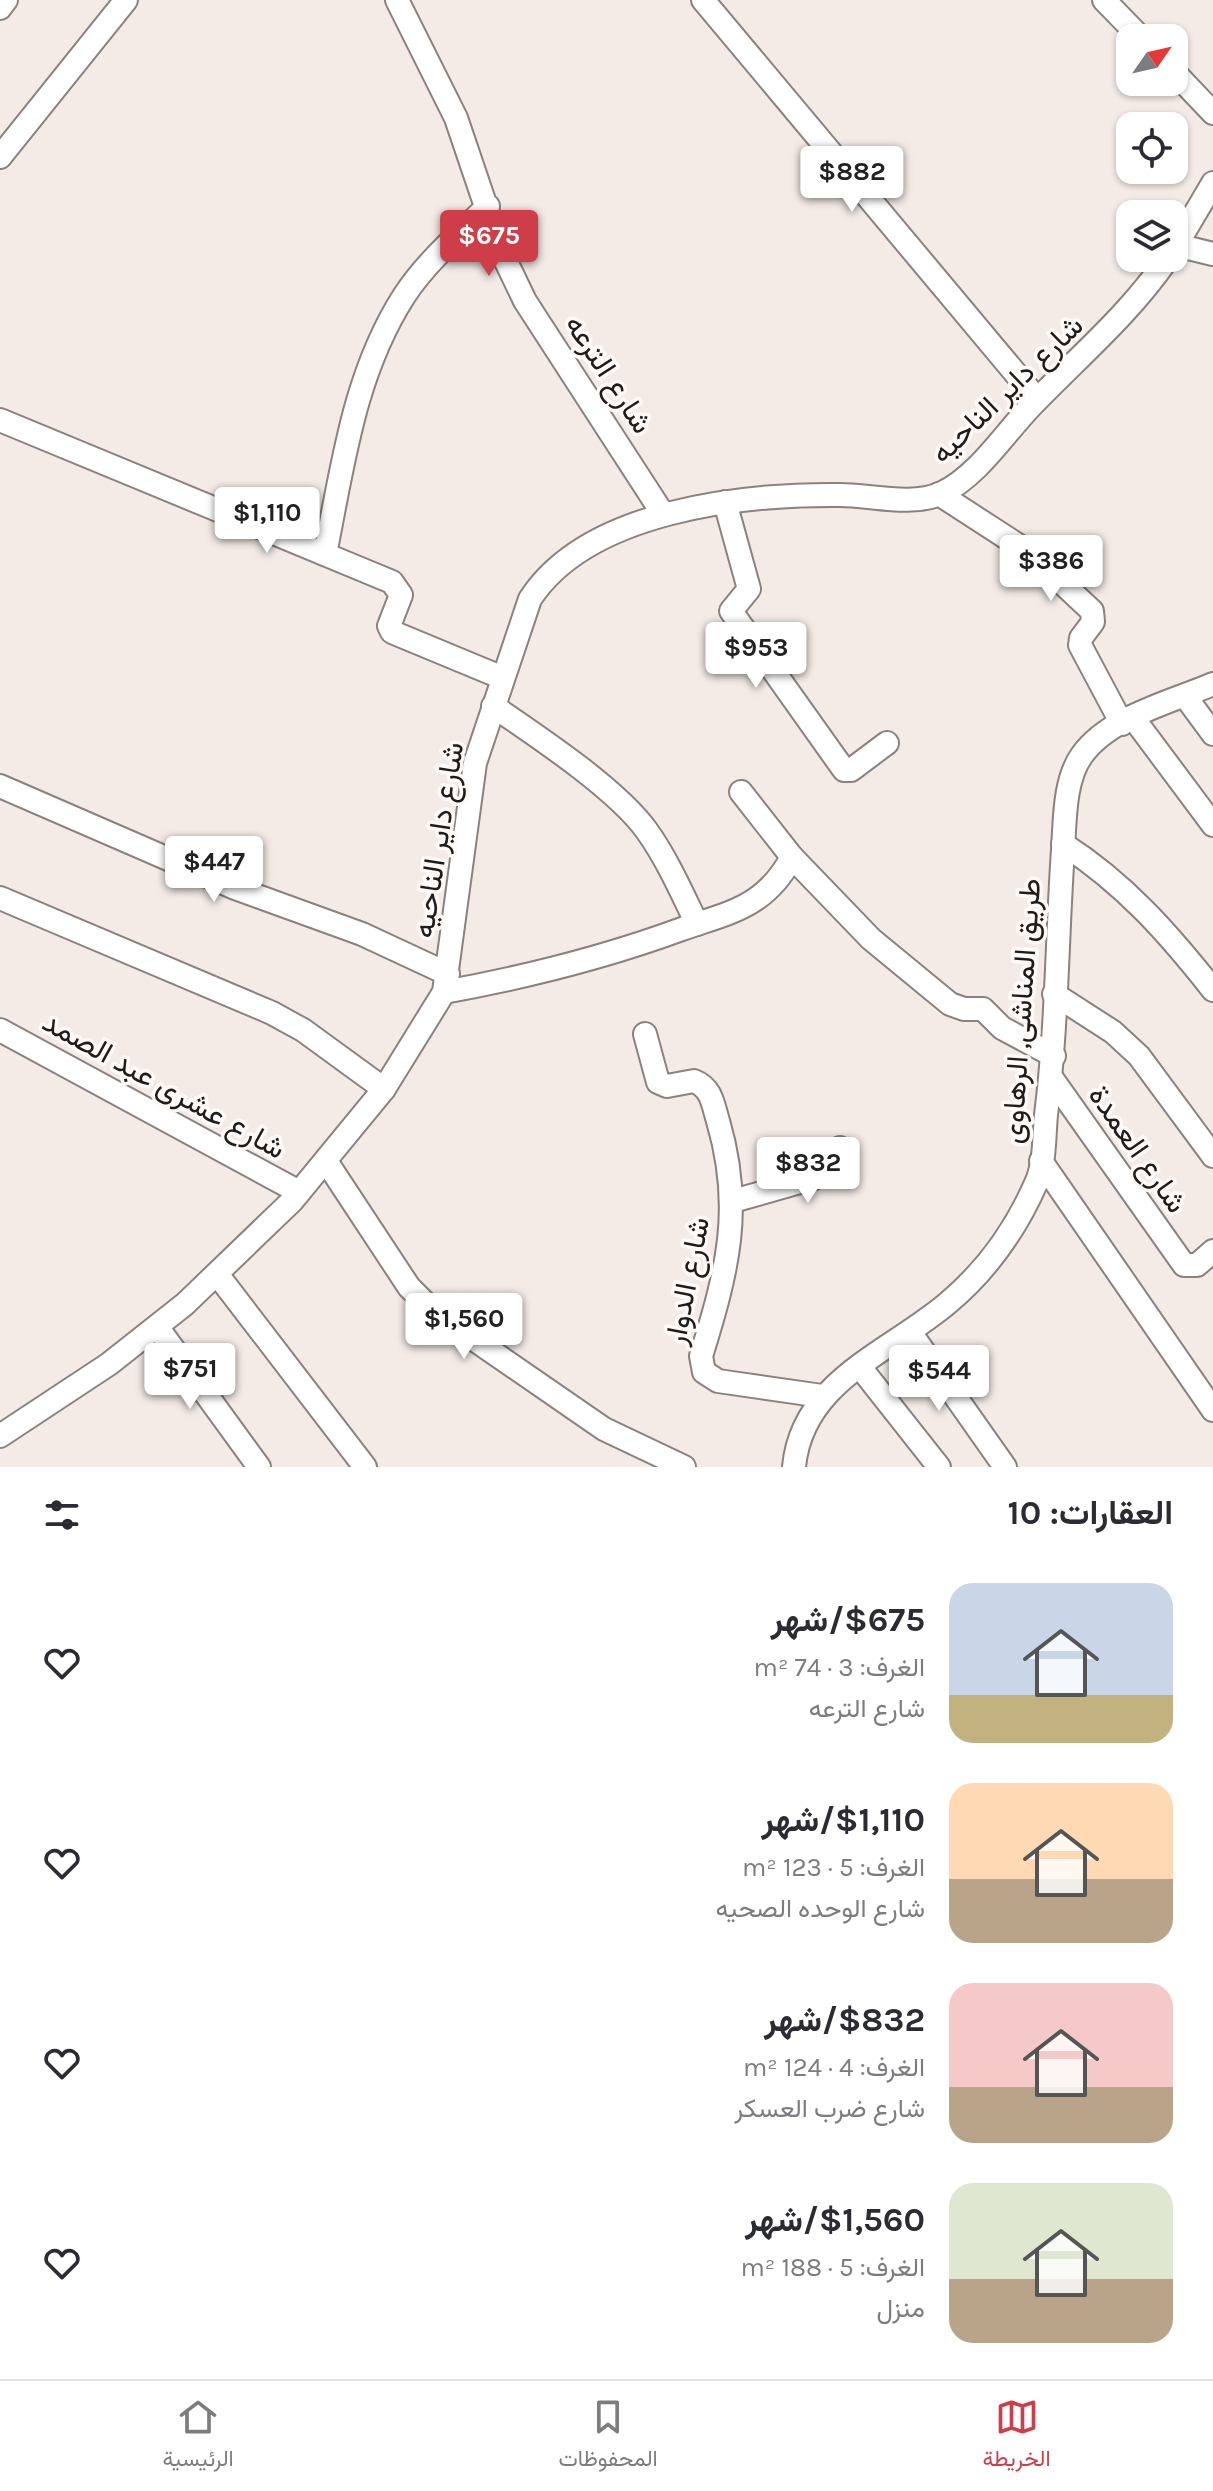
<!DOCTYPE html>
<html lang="ar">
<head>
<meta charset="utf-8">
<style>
  body { margin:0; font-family:Karla,Vazirmatn,sans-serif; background:#f2f2f3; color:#2b2b33; direction:rtl; height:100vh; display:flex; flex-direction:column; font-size:30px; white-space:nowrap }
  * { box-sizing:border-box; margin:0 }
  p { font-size:26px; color:#7c7c81 }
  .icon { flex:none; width:44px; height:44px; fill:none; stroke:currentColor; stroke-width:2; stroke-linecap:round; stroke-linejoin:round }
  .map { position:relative; height:1467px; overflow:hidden; direction:ltr }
  .drawer { display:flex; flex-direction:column; background:#fff; flex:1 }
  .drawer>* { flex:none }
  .needle { width:52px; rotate:56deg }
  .tools { position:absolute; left:1116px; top:24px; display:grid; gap:16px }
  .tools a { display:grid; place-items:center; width:72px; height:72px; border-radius:16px; background:#fff; box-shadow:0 2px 6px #0004; font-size:40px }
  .price { position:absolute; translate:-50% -68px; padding:0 18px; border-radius:8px; background:#fff; color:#222; font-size:26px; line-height:52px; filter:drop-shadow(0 2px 4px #0008) }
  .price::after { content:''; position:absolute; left:50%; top:48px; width:24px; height:18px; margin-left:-12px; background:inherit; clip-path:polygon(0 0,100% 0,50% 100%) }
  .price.active { background:#ce3e48; color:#fff }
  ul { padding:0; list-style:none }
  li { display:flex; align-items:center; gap:24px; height:200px; padding:0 40px }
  li span { display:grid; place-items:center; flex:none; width:224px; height:160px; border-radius:24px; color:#555 }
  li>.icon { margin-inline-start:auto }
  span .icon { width:96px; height:96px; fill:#fffc; stroke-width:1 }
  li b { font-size:34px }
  h2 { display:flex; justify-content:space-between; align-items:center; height:96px; padding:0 40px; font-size:34px }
  .menu { display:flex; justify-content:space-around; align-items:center; height:112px; border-top:2px solid #e1e1e2; background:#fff; font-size:22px; color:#7c7c81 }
  .menu a { display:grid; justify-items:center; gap:4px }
  .menu .active { color:#ce3e48 }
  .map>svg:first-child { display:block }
</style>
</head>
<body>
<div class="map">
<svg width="1213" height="1467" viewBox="0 0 1213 1467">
  <rect width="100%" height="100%" fill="#f4ebe7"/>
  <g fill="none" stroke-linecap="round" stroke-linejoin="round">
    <g stroke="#8a827e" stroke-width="26">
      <g id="minor">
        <path d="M397,0l59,118 45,133 24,50 138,213"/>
        <path d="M703,0l334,399"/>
        <path d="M1104,0l37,38"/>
        <path d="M0,8l6,-8"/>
        <path d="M1174,72l39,41"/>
        <path d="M0,157l126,-157"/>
        <path d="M1176,245l37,9"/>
        <path d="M1174,249l39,-66"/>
        <path d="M0,420l392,162 9,13 -12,31 3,6 111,46"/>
        <path d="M939,494l91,59 62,58 1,11 -12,16 -1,7 42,79"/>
        <path d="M725,502l24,87 -18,22 113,159h7l36,-27"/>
        <path d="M325,554c18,-89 29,-180 79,-258 22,-34 55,-62 84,-90"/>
        <path d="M1185,696l28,38"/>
        <path d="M493,706c44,30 124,83 154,125 20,28 35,62 50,93"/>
        <path d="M1134,719l79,106"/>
        <path d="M0,786l235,102 127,46 86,40"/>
        <path d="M741,792l51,65 79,82 79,65 14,5h19l19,19 52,28"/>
        <path d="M1063,844c61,39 106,90 150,146"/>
        <path d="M0,898l272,115 31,17 81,59"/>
        <path d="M444,992c83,-15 159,-34 238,-63 25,-9 52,-15 74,-30 16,-11 27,-25 36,-42"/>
        <path d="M1054,994l59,38 26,24 74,100"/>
        <path d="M0,1030l299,162"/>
        <path d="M645,1034l13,48 9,4 27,-5c18,7 19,24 24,40 26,88 9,151 -17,235l3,16 14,9 104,15"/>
        <path d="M1051,1077l133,188h13l16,-14"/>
        <path d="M326,1161l83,126 24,24 171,118 80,38"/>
        <path d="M1041,1161l172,249"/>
        <path d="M733,1201l81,-23 11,-8 15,-22"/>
        <path d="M217,1274l148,193"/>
        <path d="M158,1328l101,139"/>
        <path d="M910,1332l95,135"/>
        <path d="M860,1367l79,100"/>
        <path d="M0,1436l109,-72 76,-60 107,-103 92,-112 60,-97 31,-229 55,-164c58,-89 213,-105 310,-104 31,0 72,12 102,-2 38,-18 65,-64 95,-93 46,-47 93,-87 131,-142"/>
        <path d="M794,1467c8,-87 97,-115 155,-165 39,-33 68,-75 88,-121 8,-19 7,-46 9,-66 11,-88 11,-177 17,-266 2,-29 1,-69 19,-94 27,-38 89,-53 131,-71"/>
      </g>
    </g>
    <use href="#minor" stroke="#fff" stroke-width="22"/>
  </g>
  <g text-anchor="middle" stroke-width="7" stroke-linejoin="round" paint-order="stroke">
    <g font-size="30" fill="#1f1b1a" stroke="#fffaf7">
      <text transform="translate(609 374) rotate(57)" y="10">شارع الترعه</text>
      <text transform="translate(1007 389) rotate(-44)" y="10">شارع داير الناحيه</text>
      <text transform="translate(438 840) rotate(-81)" y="10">شارع داير الناحيه</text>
      <text transform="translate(1021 1011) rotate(-86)" y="10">طريق المناشى, الرهاوى</text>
      <text transform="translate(164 1085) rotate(29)" y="10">شارع عشرى عبد الصمد</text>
      <text transform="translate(1138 1149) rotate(55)" y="10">شارع العمدة</text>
      <text transform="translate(687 1281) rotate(-79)" y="10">شارع الدوار</text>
    </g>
  </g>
</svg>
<div class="tools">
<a><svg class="needle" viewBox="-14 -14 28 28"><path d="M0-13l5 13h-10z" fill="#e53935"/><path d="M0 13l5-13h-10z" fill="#7c7c81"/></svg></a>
<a><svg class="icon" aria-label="locate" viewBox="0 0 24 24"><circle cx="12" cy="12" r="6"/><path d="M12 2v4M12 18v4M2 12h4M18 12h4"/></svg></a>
<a><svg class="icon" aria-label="layers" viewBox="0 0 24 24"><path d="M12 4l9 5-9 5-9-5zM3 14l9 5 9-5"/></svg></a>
</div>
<b class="price" style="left:852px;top:214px">$882</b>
<b class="price active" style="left:489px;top:278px">$675</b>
<b class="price" style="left:267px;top:555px">$1,110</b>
<b class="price" style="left:1051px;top:603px">$386</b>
<b class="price" style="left:756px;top:690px">$953</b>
<b class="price" style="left:214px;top:904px">$447</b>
<b class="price" style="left:808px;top:1205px">$832</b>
<b class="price" style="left:464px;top:1361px">$1,560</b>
<b class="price" style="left:190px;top:1411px">$751</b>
<b class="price" style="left:939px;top:1413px">$544</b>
</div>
<section class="drawer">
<h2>العقارات: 10<svg class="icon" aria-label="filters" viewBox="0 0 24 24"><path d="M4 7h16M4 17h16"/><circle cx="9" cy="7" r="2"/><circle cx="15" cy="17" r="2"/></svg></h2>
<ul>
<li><span style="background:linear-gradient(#c9d6e8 70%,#c2b280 0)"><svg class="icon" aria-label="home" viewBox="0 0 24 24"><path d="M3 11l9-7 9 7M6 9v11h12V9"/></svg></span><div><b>$675/شهر</b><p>الغرف: 3 · 74 m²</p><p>شارع الترعه</p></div><svg class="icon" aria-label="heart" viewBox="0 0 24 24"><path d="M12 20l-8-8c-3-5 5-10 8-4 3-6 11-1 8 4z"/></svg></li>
<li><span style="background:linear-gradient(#ffd9b3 60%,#b9a48a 0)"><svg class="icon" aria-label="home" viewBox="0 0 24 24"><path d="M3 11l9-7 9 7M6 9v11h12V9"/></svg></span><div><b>$1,110/شهر</b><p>الغرف: 5 · 123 m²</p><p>شارع الوحده الصحيه</p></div><svg class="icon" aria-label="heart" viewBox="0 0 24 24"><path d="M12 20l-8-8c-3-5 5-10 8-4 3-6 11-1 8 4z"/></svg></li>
<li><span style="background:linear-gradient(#f6c9c9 65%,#b9a48a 0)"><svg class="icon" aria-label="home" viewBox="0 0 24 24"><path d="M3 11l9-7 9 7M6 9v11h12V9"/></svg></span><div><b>$832/شهر</b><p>الغرف: 4 · 124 m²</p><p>شارع ضرب العسكر</p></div><svg class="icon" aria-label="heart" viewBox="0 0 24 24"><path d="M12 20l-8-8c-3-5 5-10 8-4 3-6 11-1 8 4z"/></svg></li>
<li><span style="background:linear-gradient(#dfe7d0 60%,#b9a48a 0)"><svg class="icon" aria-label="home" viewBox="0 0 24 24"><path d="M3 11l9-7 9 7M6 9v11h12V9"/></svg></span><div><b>$1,560/شهر</b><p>الغرف: 5 · 188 m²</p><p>منزل</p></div><svg class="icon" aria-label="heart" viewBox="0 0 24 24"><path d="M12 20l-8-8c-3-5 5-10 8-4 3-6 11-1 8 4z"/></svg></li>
</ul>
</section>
<nav class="menu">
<a class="active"><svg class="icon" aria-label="map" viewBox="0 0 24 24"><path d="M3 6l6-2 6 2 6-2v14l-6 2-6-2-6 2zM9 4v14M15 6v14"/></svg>الخريطة</a>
<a><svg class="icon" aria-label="saved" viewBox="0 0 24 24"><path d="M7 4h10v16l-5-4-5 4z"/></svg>المحفوظات</a>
<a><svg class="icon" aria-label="home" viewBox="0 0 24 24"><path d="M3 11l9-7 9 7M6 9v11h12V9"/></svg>الرئيسية</a>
</nav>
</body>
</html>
